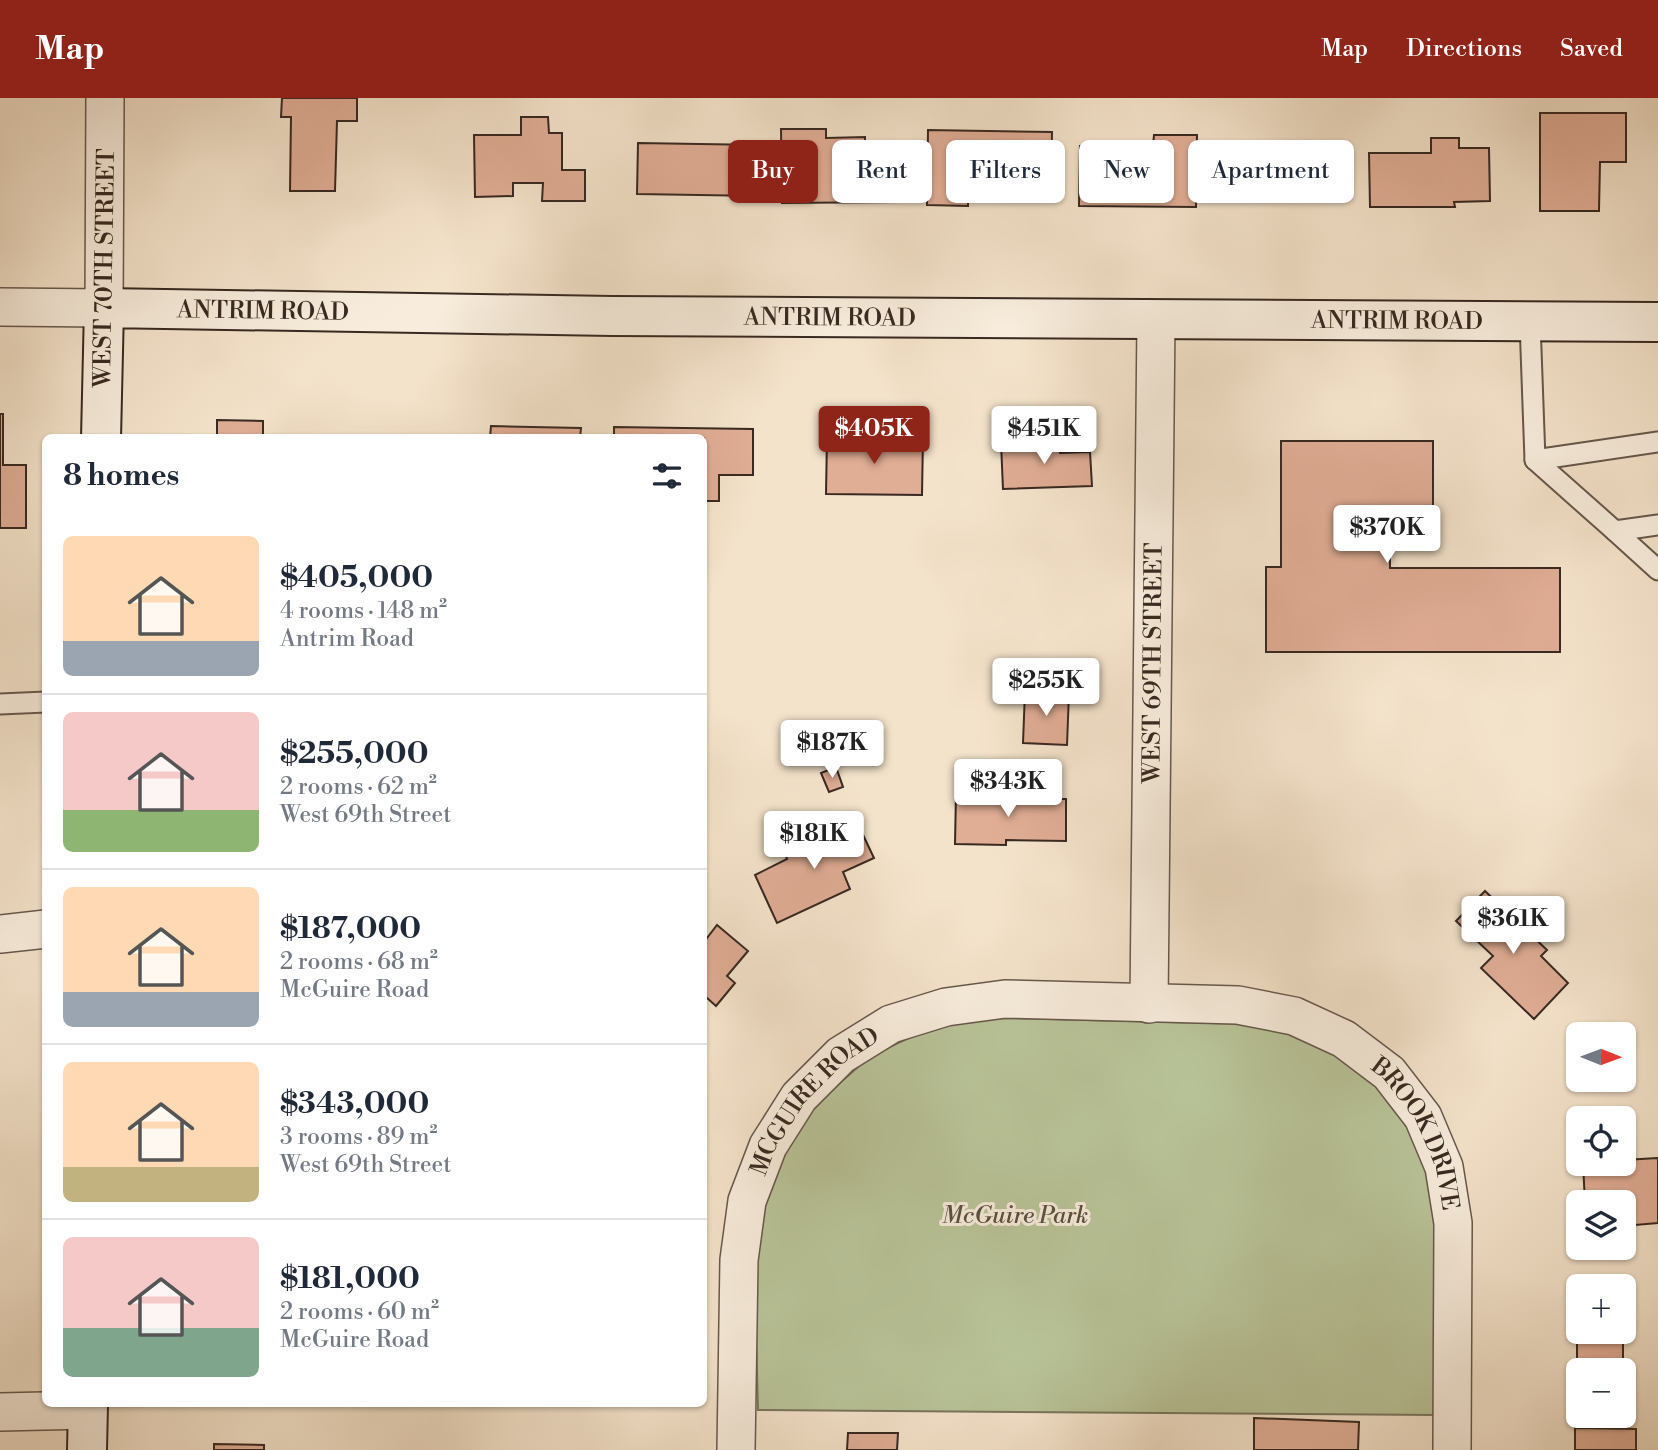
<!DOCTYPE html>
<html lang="en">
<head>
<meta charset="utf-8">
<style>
  body { margin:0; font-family:"Libre Bodoni",serif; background:#f6f6f7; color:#1f2937; height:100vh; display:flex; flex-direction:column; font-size:26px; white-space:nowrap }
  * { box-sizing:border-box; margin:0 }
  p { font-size:23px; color:#747a83 }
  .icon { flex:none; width:38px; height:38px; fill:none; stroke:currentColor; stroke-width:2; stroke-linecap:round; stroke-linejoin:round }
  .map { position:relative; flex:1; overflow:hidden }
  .details { position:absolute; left:42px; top:336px; width:665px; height:973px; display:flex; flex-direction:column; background:#fff; border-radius:10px; box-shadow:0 2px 5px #0004 }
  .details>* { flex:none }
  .guide { position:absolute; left:728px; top:42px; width:665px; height:63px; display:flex; gap:14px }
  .needle { width:46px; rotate:91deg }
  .tools { position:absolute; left:1566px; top:924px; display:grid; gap:14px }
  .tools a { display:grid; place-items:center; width:70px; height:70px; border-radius:10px; background:#fff; box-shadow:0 2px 5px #0004; font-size:35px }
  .price { position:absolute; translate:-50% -60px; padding:0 16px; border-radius:7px; background:#fff; color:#222; font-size:23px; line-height:46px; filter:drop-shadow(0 2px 4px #0008) }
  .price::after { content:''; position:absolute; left:50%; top:42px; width:21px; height:16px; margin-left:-10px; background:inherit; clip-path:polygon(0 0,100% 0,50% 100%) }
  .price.active { background:#8f2418; color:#fff }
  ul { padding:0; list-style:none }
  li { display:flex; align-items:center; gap:21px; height:175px; padding:0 21px }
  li+li { border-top:2px solid #e0e1e3 }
  li span { display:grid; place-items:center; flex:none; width:196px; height:140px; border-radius:10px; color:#555 }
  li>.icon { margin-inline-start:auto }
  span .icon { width:84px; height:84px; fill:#fffc; stroke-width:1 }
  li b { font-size:30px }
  h2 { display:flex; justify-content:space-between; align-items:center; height:84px; padding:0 21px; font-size:30px }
  .pill { padding:0 24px; border-radius:10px; background:#fff; box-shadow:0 2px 5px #0004; font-size:24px; line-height:63px }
  .pill.active { background:#8f2418; color:#fff }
  header { display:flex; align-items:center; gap:42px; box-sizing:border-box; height:98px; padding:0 35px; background:#8f2418; color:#fff }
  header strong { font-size:33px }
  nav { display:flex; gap:38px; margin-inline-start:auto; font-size:24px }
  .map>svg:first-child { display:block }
</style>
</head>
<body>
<header>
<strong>Map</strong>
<nav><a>Map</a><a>Directions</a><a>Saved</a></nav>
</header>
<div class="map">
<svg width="1658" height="1352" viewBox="0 0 1658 1352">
  <rect width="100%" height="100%" fill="#f4e3cb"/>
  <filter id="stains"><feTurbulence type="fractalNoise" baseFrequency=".00286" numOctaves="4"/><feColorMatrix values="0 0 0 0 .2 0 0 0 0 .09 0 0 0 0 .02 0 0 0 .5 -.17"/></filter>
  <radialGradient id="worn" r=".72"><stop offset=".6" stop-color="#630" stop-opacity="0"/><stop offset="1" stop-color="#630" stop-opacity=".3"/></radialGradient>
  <path fill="#b9c499" stroke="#78765d" stroke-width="2" d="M1003,920l247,6 56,14 47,23 40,38 24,43 18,49 -1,224 -676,-5 -4,-155 14,-72 24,-51 36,-39 44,-38 61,-28z"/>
  <g fill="#e0ad95" stroke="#382921" stroke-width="2">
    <path d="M282,0h75v23h-20l-2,70h-45l1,-74h-10z"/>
    <path d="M1540,15h86v49h-26l-1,49h-59z"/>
    <path d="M521,19h27l1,16h13v37h23v31h-43l1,-18h-30v13l-38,1 -1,-62h47z"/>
    <path d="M781,31h45v9l39,-1v15h36l1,50 -120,1z"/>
    <path d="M928,32l124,2 -1,59 -83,-2v17l-41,-1z"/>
    <path d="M1154,37h43l-1,72 -117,-1 1,-60h73z"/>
    <path d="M1431,40h28v10h30l1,53 -36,1 1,5h-85l-1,-54h62z"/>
    <path d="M638,45l123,2 -1,51 -123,-2z"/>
    <path d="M1217,52l125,1 -1,50 -94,-1v-5h-30z"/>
    <path d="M0,316h3v51h23v63h-26z"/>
    <path d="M217,322l46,1v16l3,1h-49z"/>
    <path d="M491,328l90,2 -1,10h-90z"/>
    <path d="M614,329l139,2v46h-34v26h-15v-63h-90z"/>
    <path d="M827,339l96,1 -1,57 -96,-1z"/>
    <path d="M1059,343l1,12 30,-1 2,34 -89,3 -2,-46z"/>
    <path d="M1281,343h152v77h-43v50h170v84h-294v-85h15z"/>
    <path d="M1025,593l44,2 -2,52 -44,-2z"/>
    <path d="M836,669l7,20 -14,5 -8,-19z"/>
    <path d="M956,695l77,2v4h33v42l-60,-1v5l-51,-1z"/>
    <path d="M855,720l19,40 -31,14 7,17 -73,34 -22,-48 32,-16 -3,-8z"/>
    <path d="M1485,793l62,59 -6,6 27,27 -34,36 -53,-51 12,-12 -37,-35z"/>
    <path d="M717,827l31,26 -21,25 8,7 -19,23 -10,-9 -2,4v-59z"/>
    <path d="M1658,1060v65l-34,3v-24h-39l-2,-38h41v-4z"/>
    <path d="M1577,1218l1,16h45v38h-45v23h-1z"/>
    <path d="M1254,1320l105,4 -1,28h-104z"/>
    <path d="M1575,1330l61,1v21h-61z"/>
    <path d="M848,1335h50l-1,17h-50z"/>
    <path d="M214,1346l50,1v5h-50z"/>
  </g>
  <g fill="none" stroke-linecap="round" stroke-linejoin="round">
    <g stroke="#67584c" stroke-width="23">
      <g id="lane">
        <path d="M1530,224l5,138 123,-18"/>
        <path d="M1535,362l80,71 43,-6"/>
        <path d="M1615,433l43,39"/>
        <path d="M0,606l46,-2"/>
      </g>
    </g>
    <g stroke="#67584c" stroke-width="40">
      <g id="street">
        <path d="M0,209l104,1 1,-210"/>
        <path d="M0,836l46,-5"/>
        <path id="s1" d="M1149,906l7,-684"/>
        <path d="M0,1314l88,-2"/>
        <path id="s2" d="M736,1352l3,-190 8,-59 21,-55 31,-49 42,-42 50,-31 55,-17 59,-8 233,6 56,11 50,23 45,34 34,44 21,50 9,56 -1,227"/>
      </g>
    </g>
    <g stroke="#382921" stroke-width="42">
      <g id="secondary">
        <path id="s3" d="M101,340l3,-130 508,8 1046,6"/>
        <path d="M87,1352l1,-46"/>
      </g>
    </g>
    <use href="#lane" stroke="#f8eddd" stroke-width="19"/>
    <use href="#street" stroke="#f8eddd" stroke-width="37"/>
    <use href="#secondary" stroke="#f8eddd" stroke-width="38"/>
  </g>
  <g text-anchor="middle" stroke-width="6" stroke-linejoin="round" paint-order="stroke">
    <g font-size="24" fill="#382921" stroke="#f8eddd">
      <text transform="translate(104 170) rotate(-89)" y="8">WEST 70TH STREET</text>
      <text dy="8" stroke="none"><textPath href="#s3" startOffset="289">ANTRIM ROAD</textPath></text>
      <text dy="8" stroke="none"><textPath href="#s3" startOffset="856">ANTRIM ROAD</textPath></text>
      <text dy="8" stroke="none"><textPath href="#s3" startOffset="1423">ANTRIM ROAD</textPath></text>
      <text dy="8" stroke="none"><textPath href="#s1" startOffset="341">WEST 69TH STREET</textPath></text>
      <text dy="8" stroke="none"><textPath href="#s2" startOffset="373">MCGUIRE ROAD</textPath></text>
      <text dy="8" stroke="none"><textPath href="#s2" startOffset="1071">BROOK DRIVE</textPath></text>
    </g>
    <g font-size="24" font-style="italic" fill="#58503f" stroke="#f8eddd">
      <text x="1015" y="1125">McGuire Park</text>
    </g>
  </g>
  <rect width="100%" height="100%" filter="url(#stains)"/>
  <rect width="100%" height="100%" fill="url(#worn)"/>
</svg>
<div class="tools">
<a><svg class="needle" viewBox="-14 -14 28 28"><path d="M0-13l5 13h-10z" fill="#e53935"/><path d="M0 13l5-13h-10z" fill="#747a83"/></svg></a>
<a><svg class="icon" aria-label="locate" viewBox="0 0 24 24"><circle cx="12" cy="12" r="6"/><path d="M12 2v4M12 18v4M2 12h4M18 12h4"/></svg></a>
<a><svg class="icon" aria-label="layers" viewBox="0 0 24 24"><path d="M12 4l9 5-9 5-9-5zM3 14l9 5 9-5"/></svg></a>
<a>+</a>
<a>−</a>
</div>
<b class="price active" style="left:874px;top:368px">$405K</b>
<b class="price" style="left:1044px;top:368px">$451K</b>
<b class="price" style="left:1387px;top:467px">$370K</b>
<b class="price" style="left:1046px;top:620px">$255K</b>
<b class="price" style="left:832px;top:682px">$187K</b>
<b class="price" style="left:1008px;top:721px">$343K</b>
<b class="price" style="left:814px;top:773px">$181K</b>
<b class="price" style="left:1513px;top:858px">$361K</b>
<div class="guide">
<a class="pill active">Buy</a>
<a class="pill">Rent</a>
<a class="pill">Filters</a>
<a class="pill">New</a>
<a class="pill">Apartment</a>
</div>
<section class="details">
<h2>8 homes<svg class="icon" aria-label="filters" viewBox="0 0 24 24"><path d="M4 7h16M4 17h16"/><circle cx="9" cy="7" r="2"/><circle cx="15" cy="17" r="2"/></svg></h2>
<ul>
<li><span style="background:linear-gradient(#ffd9b3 75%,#9aa5b1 0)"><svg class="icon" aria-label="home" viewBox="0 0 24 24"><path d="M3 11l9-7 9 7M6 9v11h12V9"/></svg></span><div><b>$405,000</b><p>4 rooms · 148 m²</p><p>Antrim Road</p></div></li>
<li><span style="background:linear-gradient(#f6c9c9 70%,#8fb573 0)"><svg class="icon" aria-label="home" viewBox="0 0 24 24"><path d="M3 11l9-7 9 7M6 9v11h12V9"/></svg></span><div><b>$255,000</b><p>2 rooms · 62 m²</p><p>West 69th Street</p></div></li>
<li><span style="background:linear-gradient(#ffd9b3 75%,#9aa5b1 0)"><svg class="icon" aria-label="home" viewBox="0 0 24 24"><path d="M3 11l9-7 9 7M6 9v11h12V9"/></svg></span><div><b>$187,000</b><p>2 rooms · 68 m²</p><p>McGuire Road</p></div></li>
<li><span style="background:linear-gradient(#ffd9b3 75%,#c2b280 0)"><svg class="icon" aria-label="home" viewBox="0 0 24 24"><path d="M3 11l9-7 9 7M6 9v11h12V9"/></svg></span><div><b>$343,000</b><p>3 rooms · 89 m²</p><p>West 69th Street</p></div></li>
<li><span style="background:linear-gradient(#f6c9c9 65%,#7fa58c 0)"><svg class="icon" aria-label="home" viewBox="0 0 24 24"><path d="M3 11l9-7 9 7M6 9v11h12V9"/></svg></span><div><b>$181,000</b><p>2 rooms · 60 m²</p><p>McGuire Road</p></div></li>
</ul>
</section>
</div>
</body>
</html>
